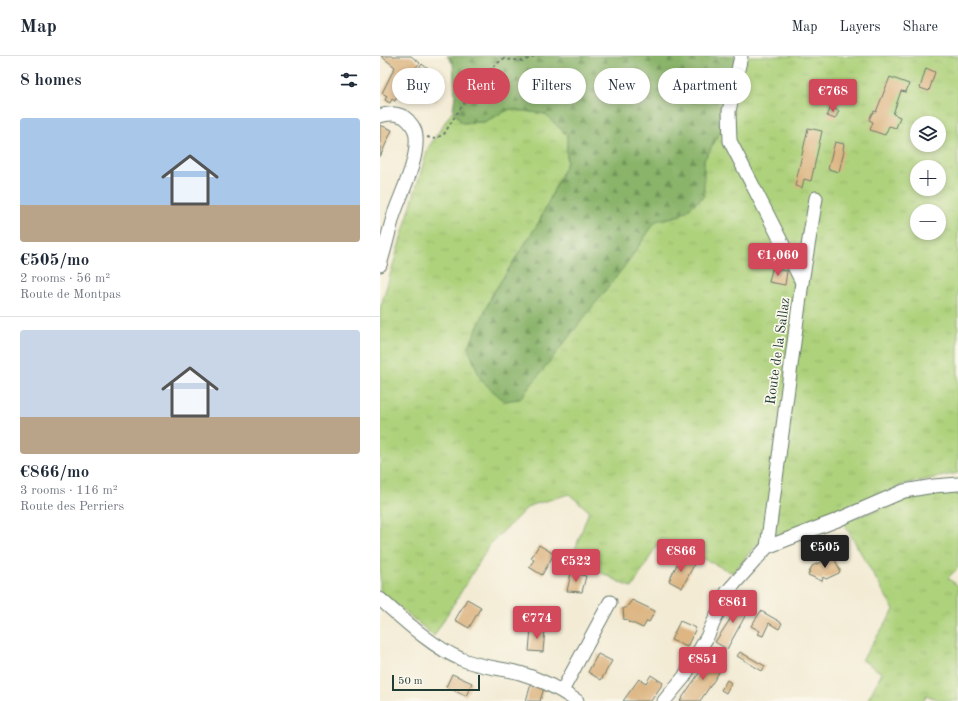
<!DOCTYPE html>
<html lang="en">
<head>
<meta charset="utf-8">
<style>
  body { margin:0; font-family:"Old Standard TT",serif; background:#f6f6f7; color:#1f2937; height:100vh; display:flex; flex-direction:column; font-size:15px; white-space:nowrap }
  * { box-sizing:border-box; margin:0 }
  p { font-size:13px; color:#747a83 }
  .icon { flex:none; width:22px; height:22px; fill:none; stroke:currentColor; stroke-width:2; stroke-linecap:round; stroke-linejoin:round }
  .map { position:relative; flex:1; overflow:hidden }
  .sheet { display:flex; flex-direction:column; background:#fff; width:380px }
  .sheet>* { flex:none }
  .guide { position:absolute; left:12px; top:12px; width:380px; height:36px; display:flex; gap:8px }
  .fabs { position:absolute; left:530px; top:60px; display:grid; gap:8px }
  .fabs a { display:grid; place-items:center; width:36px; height:36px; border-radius:50%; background:#fff; box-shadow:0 2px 6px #0003; font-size:20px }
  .scale { position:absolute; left:12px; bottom:10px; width:88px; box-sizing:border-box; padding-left:4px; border:2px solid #1f3d34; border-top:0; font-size:11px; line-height:14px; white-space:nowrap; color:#1f3d34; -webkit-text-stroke:3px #fbf7ec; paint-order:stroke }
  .price { position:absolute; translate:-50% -34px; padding:0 9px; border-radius:4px; background:#d1495b; color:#fff; font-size:13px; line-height:26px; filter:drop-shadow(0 1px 2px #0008) }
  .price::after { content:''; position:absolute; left:50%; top:24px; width:12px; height:9px; margin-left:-6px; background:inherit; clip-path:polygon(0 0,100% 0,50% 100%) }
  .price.selected { background:#222; color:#fff }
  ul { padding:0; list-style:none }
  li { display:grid; align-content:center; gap:8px; height:212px; padding:0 20px }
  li+li { border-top:1px solid #e0e1e3 }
  li span { display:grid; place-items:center; height:124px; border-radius:4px; color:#555 }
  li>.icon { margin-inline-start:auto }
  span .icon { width:72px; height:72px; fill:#fffc; stroke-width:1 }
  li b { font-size:17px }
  h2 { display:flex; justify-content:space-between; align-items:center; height:48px; padding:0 20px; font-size:17px }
  .chip { padding:0 14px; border-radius:18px; background:#fff; box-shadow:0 2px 6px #0003; font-size:14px; line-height:36px }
  .chip.selected { background:#d1495b; color:#fff }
  header { display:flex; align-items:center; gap:24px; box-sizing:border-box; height:56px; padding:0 20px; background:#fff; border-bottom:1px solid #e0e1e3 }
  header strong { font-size:19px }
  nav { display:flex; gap:22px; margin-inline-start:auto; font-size:14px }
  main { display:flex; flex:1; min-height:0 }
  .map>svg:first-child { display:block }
</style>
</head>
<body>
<header>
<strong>Map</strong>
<nav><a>Map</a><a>Layers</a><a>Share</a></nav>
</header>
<main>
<section class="sheet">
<h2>8 homes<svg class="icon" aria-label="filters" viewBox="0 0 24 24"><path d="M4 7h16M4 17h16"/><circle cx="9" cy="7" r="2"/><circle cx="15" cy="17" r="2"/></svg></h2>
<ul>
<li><span style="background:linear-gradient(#a9c7e8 70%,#b9a48a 0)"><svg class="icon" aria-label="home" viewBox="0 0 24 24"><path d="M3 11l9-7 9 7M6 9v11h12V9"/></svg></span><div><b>€505/mo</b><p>2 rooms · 56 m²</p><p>Route de Montpas</p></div></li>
<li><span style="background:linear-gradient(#c9d6e8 70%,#b9a48a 0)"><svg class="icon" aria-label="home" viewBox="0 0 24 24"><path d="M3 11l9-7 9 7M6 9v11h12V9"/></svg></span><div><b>€866/mo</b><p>3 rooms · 116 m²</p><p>Route des Perriers</p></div></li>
</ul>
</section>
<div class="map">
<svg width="578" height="645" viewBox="0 0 578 645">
  <defs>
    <pattern id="grass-tufts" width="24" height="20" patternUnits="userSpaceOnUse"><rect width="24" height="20" fill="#aed27b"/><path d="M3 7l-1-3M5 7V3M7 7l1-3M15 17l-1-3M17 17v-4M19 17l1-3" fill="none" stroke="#95b56b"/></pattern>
    <pattern id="forest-firs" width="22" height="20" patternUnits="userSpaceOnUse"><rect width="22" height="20" fill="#8ab46b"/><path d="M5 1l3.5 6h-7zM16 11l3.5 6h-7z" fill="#709459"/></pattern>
  </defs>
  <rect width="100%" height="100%" fill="#fbf7ec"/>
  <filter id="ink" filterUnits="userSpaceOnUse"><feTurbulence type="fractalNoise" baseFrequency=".025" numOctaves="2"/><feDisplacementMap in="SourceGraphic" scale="8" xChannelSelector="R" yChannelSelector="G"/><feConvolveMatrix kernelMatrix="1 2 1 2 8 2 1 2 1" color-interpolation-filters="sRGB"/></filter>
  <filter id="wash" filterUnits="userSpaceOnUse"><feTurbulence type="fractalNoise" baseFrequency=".012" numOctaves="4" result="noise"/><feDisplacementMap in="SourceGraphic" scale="16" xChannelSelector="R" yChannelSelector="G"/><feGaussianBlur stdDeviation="0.9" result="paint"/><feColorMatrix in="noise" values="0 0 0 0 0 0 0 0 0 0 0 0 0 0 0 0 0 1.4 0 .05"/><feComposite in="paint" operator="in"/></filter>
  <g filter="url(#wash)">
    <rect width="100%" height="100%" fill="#f3ebd4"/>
    <g fill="url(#grass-tufts)" stroke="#668858" fill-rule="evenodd">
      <path d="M356,0h222v417l-53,11 -149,61 -23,28 -72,-35 -29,50 -60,-30 17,-47 -20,-17 -40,12 -38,37 -57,93 -54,-45v-282l48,-161 25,-38 9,13 22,-1 26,-13 35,5 22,21v27l-28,60 -47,73 135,-32 29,-42 25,-6 22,-19 1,-36 17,-29zM537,67h22v22h-22zM537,111h22v22h-22zM537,155h22v22h-22z"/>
      <path d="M578,437v75l-10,10 10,8v115h-17l-15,-6 -2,6h-57l15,-28 -20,-13 32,-50 -51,-88 64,-23 23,-5z"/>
    </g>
    <path fill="url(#forest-firs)" stroke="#547850" d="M67,0h289l-15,75 -17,29v36l-23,19 -25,6 -29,42 -107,136 -16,2 -23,-21 -13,-32 24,-53 47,-73 28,-60v-27l-22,-21 -35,-5 -26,13 -22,1 -9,-13 2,-15 -2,-31z"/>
    <g id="blocks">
      <g fill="#ddb683">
        <path d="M1,0h30l9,7 -12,13 -13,25 -3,-2 -2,4 -5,-3 2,-4 -5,-3 13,-26z"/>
        <path d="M42,8l6,5 -4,8 -7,-6z"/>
        <path d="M546,12l9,4 -6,19 -9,-3z"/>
        <path d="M49,18l16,8 -9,19 -16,-8z"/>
        <path d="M510,21l19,7 -3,8 -5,-1 -8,23 7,3 -4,11 -7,-2 -4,9 -15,-5 3,-8 -4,-2 3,-7h1l1,-2 2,1z"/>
        <path d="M451,51l8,4 -4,8 -8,-3z"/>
        <path d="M0,69l12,5 -12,27z"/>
        <path d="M428,72l14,3 -11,50 -7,-2 -2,9 -7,-2z"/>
        <path d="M455,86l9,2 -1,6 1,1 -5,21 -11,-3z"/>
        <path d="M392,213l15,2 -2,14 -16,-3z"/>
        <path d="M159,489l15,9 -12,21 -13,-8 5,-7 -3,-2z"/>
        <path d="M452,498l8,16 -1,3 -13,6 -3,-2 -1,4 -14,-6 4,-9 11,-5 -2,-3z"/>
        <path d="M300,502l14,7 -12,23 -13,-7z"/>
        <path d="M191,517l15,3 -4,16 -15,-1z"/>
        <path d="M357,541l5,4 -2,3 9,5 -22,40 -12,-7 20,-30 -5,-3z"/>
        <path d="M87,543l14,8 -12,21 -14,-8z"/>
        <path d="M252,544l23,11 -6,11 -2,-1 -4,7 -13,-6 -1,1 -2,-4 -3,1 -1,-12h3z"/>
        <path d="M381,555l21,12 -3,6 -10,-6 -6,13 -5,-2 2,-3 -9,-5z"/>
        <path d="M300,565l16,7 -9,19 -16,-7z"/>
        <path d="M151,572l14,1 -2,23 -14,-1z"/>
        <path d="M360,596l25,14 -3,5 -25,-15z"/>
        <path d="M218,598l14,7 -11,19 -13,-8z"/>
        <path d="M330,601l13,8 -8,14 -15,22h-20z"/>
        <path d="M72,618l20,9 -6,13 -20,-9z"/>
        <path d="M271,619l12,8 -12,18h-28l16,-22 7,4z"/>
        <path d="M347,624l4,3 -5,10 -5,-3z"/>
        <path d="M151,628l13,4 -4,13h-14z"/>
      </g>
    </g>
  </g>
  <g filter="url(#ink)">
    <use href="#blocks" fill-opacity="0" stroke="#697a6c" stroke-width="1"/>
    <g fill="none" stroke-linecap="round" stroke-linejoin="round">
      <g stroke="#697a6c" stroke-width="15">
        <g id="minor">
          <path d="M361,0l-12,55 1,30 72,141 -35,265"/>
          <path d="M0,60c8,-3 16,-3 24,1 6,4 12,12 12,20 2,24 -14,54 -22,77 -5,17 -9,34 -14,51"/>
          <path d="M422,226l14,-84"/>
          <path d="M0,543c23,20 52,48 81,60 18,8 39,9 59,14 21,6 39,16 57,28"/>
          <path d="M182,635l48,-89"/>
          <path d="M284,645l20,-24 23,-40 20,-45 40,-45 68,-26 69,-30 30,-5 24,-2"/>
        </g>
      </g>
      <path stroke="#697a6c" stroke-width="2" stroke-dasharray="3 3" stroke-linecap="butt" d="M47,81l8,2 9,-5 13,-21 25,-34 8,-10 13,-10 21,2 10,-5"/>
      <use href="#minor" stroke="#fff" stroke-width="13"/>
    </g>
  </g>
  <g text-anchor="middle" stroke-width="3.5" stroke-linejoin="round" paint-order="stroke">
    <g font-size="14" fill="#1f3d34" stroke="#fbf7ec">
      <text transform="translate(397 295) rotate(-82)" y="5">Route de la Sallaz</text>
    </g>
  </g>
</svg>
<div class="fabs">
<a><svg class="icon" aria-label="layers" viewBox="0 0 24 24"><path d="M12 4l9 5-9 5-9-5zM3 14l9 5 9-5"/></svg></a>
<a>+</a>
<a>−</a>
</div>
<div class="scale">50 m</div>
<b class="price" style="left:453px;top:57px">€768</b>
<b class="price" style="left:398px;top:221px">€1,060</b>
<b class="price selected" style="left:445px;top:513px">€505</b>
<b class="price" style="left:301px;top:517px">€866</b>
<b class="price" style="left:196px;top:527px">€522</b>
<b class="price" style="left:353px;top:568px">€861</b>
<b class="price" style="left:157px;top:584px">€774</b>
<b class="price" style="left:323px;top:625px">€851</b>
<div class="guide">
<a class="chip">Buy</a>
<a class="chip selected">Rent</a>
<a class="chip">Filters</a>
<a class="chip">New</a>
<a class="chip">Apartment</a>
</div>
</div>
</main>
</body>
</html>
